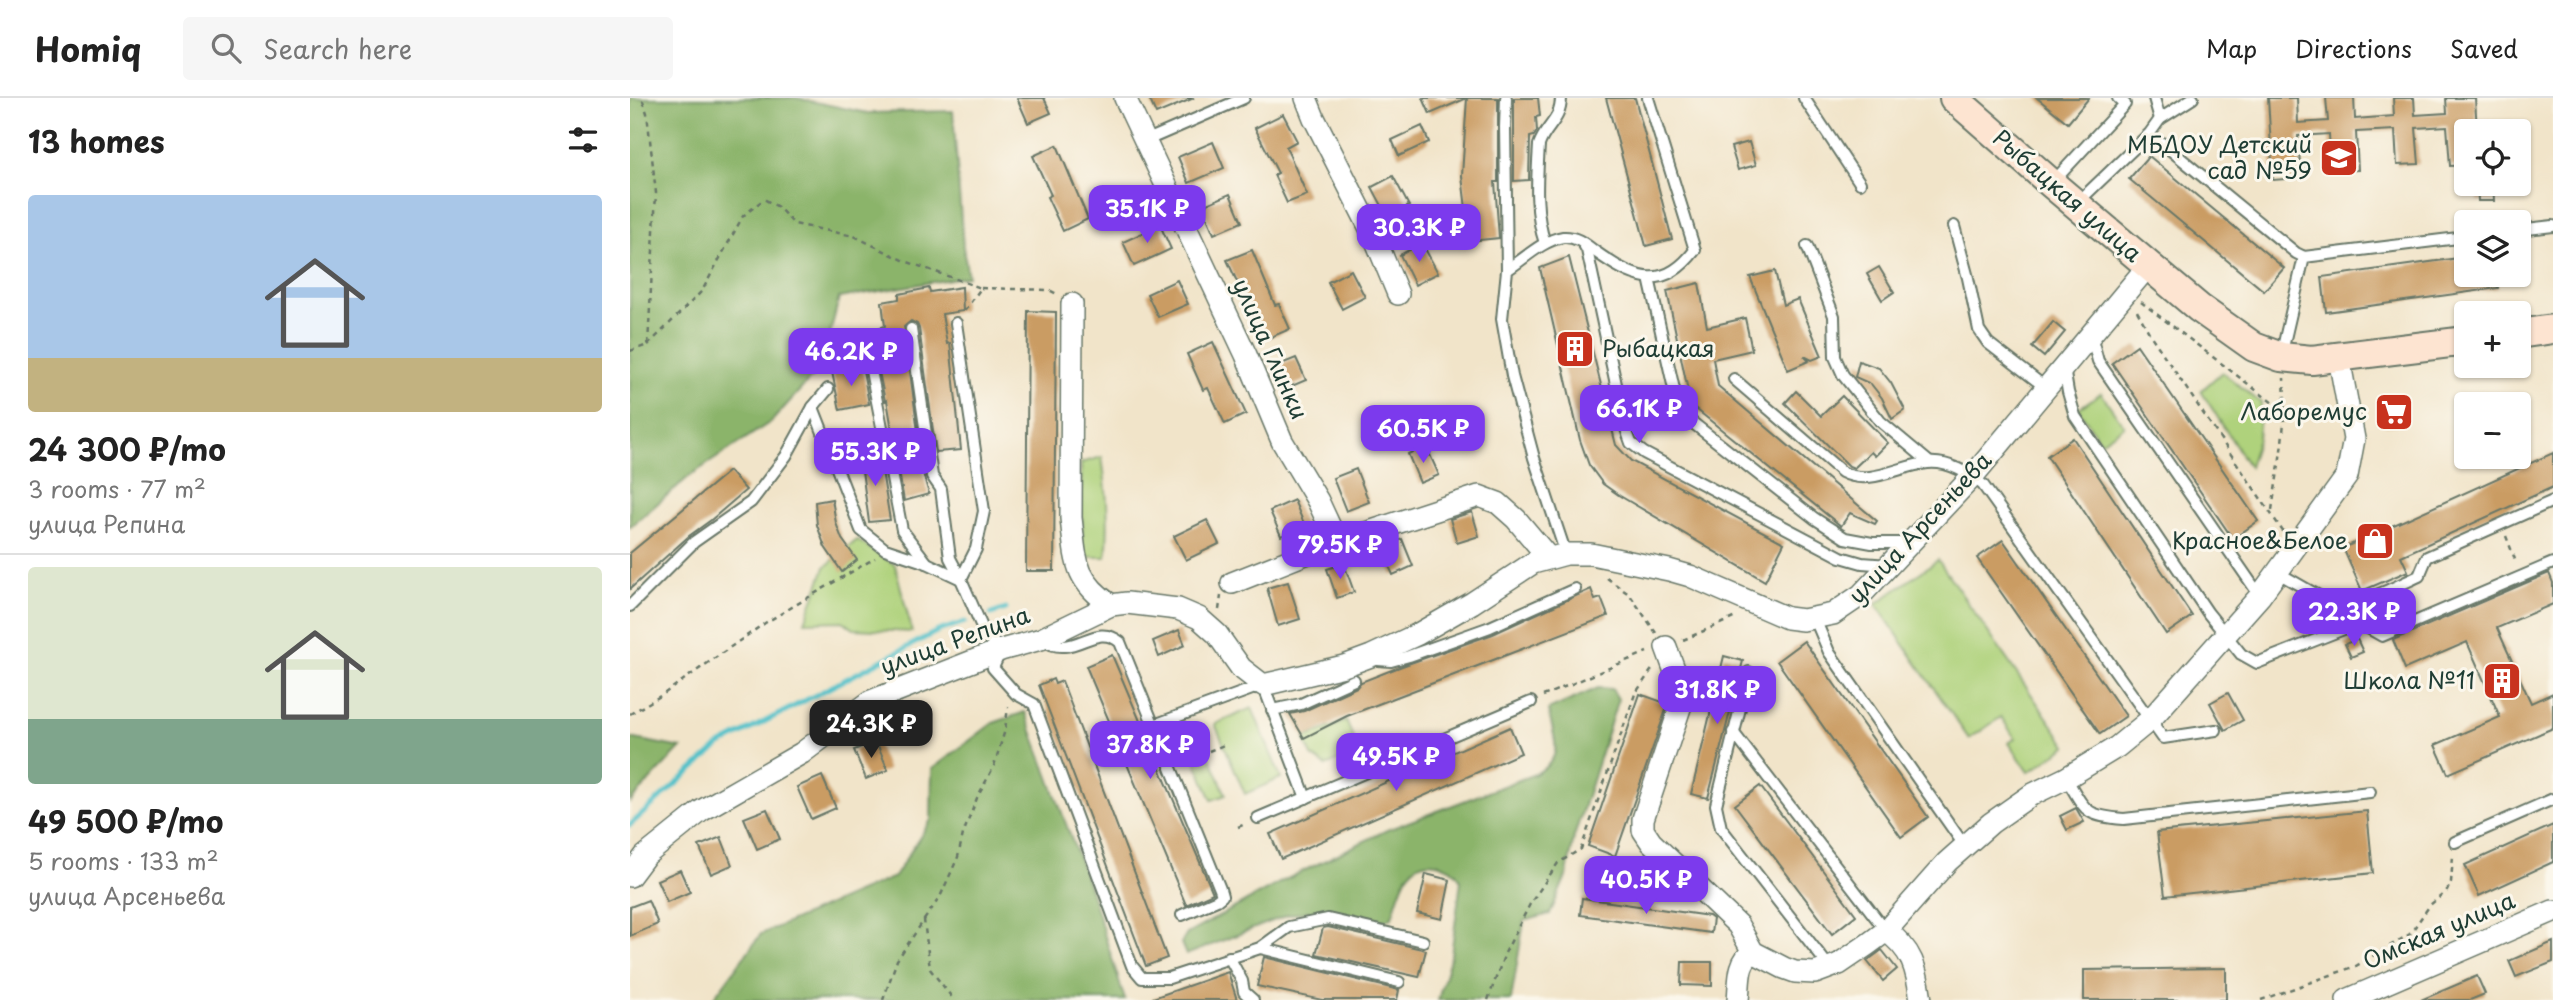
<!DOCTYPE html>
<html lang="en">
<head>
<meta charset="utf-8">
<style>
  body { margin:0; font-family:"Playpen Sans",sans-serif; background:#f6f6f6; color:#222; height:100vh; display:flex; flex-direction:column; font-size:26px; white-space:nowrap }
  * { box-sizing:border-box; margin:0 }
  p { font-size:23px; color:#767676 }
  .icon { flex:none; width:38px; height:38px; fill:none; stroke:currentColor; stroke-width:2; stroke-linecap:round; stroke-linejoin:round }
  .map { position:relative; flex:1; overflow:hidden }
  .drawer { display:flex; flex-direction:column; background:#fff; width:630px }
  .drawer>* { flex:none }
  .tools { position:absolute; left:1824px; top:21px; display:grid; gap:14px }
  .tools a { display:grid; place-items:center; width:77px; height:77px; border-radius:7px; background:#fff; box-shadow:0 2px 5px #0004; font-size:35px }
  .price { position:absolute; translate:-50% -60px; padding:0 16px; border-radius:14px; background:#7c3aed; color:#fff; font-size:23px; line-height:46px; filter:drop-shadow(0 2px 4px #0008) }
  .price::after { content:''; position:absolute; left:50%; top:42px; width:21px; height:16px; margin-left:-10px; background:inherit; clip-path:polygon(0 0,100% 0,50% 100%) }
  .price.on { background:#222; color:#fff }
  ul { padding:0; list-style:none }
  li { display:grid; align-content:center; gap:14px; height:371px; padding:0 28px }
  li+li { border-top:2px solid #e0e0e0 }
  li span { display:grid; place-items:center; height:217px; border-radius:7px; color:#555 }
  li>.icon { margin-inline-start:auto }
  span .icon { width:126px; height:126px; fill:#fffc; stroke-width:1 }
  li b { font-size:30px }
  h2 { display:flex; justify-content:space-between; align-items:center; height:84px; padding:0 28px; font-size:30px }
  header { display:flex; align-items:center; gap:42px; box-sizing:border-box; height:98px; padding:0 35px; background:#fff; border-bottom:2px solid #e0e0e0 }
  header strong { font-size:33px }
  nav { display:flex; gap:38px; margin-inline-start:auto; font-size:24px }
  .search { width:490px; height:63px; background:#f6f6f6; display:flex; align-items:center; gap:18px; box-sizing:border-box; padding:0 24px; border-radius:7px; color:#767676; font-size:26px }
  main { display:flex; flex:1; min-height:0 }
  .map>svg:first-child { display:block }
</style>
</head>
<body>
<header>
<strong>Homiq</strong>
<div class="search"><svg class="icon" aria-label="search" viewBox="0 0 24 24"><circle cx="10" cy="10" r="6"/><path d="M15 15l6 6"/></svg>Search here</div>
<nav><a>Map</a><a>Directions</a><a>Saved</a></nav>
</header>
<main>
<section class="drawer">
<h2>13 homes<svg class="icon" aria-label="filters" viewBox="0 0 24 24"><path d="M4 7h16M4 17h16"/><circle cx="9" cy="7" r="2"/><circle cx="15" cy="17" r="2"/></svg></h2>
<ul>
<li><span style="background:linear-gradient(#a9c7e8 75%,#c2b280 0)"><svg class="icon" aria-label="home" viewBox="0 0 24 24"><path d="M3 11l9-7 9 7M6 9v11h12V9"/></svg></span><div><b>24 300 ₽/mo</b><p>3 rooms · 77 m²</p><p>улица Репина</p></div></li>
<li><span style="background:linear-gradient(#dfe7d0 70%,#7fa58c 0)"><svg class="icon" aria-label="home" viewBox="0 0 24 24"><path d="M3 11l9-7 9 7M6 9v11h12V9"/></svg></span><div><b>49 500 ₽/mo</b><p>5 rooms · 133 m²</p><p>улица Арсеньева</p></div></li>
</ul>
</section>
<div class="map">
<svg width="1923" height="902" viewBox="0 0 1923 902">
  <rect width="100%" height="100%" fill="#fbf7ec"/>
  <filter id="ink" filterUnits="userSpaceOnUse"><feTurbulence type="fractalNoise" baseFrequency=".0143" numOctaves="2"/><feDisplacementMap in="SourceGraphic" scale="14" xChannelSelector="R" yChannelSelector="G"/><feConvolveMatrix kernelMatrix="1 2 1 2 8 2 1 2 1" color-interpolation-filters="sRGB"/></filter>
  <filter id="wash" filterUnits="userSpaceOnUse"><feTurbulence type="fractalNoise" baseFrequency=".00686" numOctaves="4" result="noise"/><feDisplacementMap in="SourceGraphic" scale="28" xChannelSelector="R" yChannelSelector="G"/><feGaussianBlur stdDeviation="1.57" result="paint"/><feColorMatrix in="noise" values="0 0 0 0 0 0 0 0 0 0 0 0 0 0 0 0 0 1.4 0 .05"/><feComposite in="paint" operator="in"/></filter>
  <g filter="url(#wash)">
    <rect width="100%" height="100%" fill="#f1e4c9"/>
    <g fill="#afd27b" stroke="#678858" stroke-width="2">
      <path d="M1592,274l39,31 -3,35 -9,29 -48,-76z"/>
      <path d="M1471,295l23,33 -23,16 -23,-33z"/>
      <path d="M472,359c5,33 8,67 4,100h-23l-2,-94z"/>
      <path d="M227,442l38,25 17,67 -58,-3 -11,-8 -38,1 20,-55z"/>
      <path d="M1308,462l129,186 -38,26 -20,-29 6,-5 -14,-21 -32,22 -93,-135z"/>
      <path d="M622,610l29,70 -36,16 -30,-70z"/>
      <path d="M716,623l13,30 -33,15 -14,-10 -8,-18z"/>
      <path d="M568,630l28,67 -14,5 -28,-66z"/>
    </g>
    <g fill="#8bb46b" stroke="#557850" stroke-width="2">
      <path d="M0,0h166l71,15 86,-2 10,136 5,29 -129,22 -17,68 -50,55 -81,54 -61,52z"/>
      <path d="M968,590l14,1 6,10 -44,138 -7,37 -17,40 -26,7 -13,79h-73l13,-45 10,-74c-5,-10 -10,-13 -21,-17 -34,-11 -40,29 -48,53l-11,5 -12,1 -60,-12 -21,4 -102,40 -5,-12 6,-9 94,-52 106,-52 148,-56c31,-16 19,-35 13,-64z"/>
      <path d="M395,614l66,180 34,108h-413l49,-66 133,-57 37,-57 1,-51 61,-46z"/>
      <path d="M0,640l51,10 -51,54z"/>
    </g>
    <g fill="none" stroke-linecap="round" stroke-linejoin="round">
      <g stroke="#53c1c9" stroke-width="5">
        <path d="M361,516l15,-5"/>
        <path d="M0,727l90,-80 218,-114 27,-9"/>
      </g>
    </g>
    <g id="blocks">
      <g fill="#ca9c63">
        <path d="M387,0h27l7,15 -23,10z"/>
        <path d="M519,0h45l-38,16z"/>
        <path d="M793,0h44l-37,16z"/>
        <path d="M837,0h31v84h-3l4,56 -29,3 -8,-65z"/>
        <path d="M884,0h24l2,18 -4,1 1,14 -3,5 -4,1 -1,43 -15,1z"/>
        <path d="M976,0h29l37,141 -26,7z"/>
        <path d="M1407,0h52l-21,25z"/>
        <path d="M1638,0h29l1,25 30,-2 -2,-23h28l1,21 39,-3 -1,-18h21l1,17 32,-2 -1,-15h29l2,33h-11v34l-16,1 -3,-40 -31,2 3,36 -22,1 -2,-35 -39,2 2,38 -27,1 -2,-37 -31,2 3,42 -28,2z"/>
        <path d="M653,16l14,27 -11,6 21,48 -20,8 -13,-28 4,-2 -23,-45z"/>
        <path d="M792,28l7,16 -30,14 -7,-16z"/>
        <path d="M583,44l11,26 -35,15 -11,-26z"/>
        <path d="M1119,44l7,23 -18,5 -7,-23z"/>
        <path d="M427,47l31,74 -25,12 -16,-34 4,-2 -18,-39z"/>
        <path d="M1519,58l135,112 -20,23 -135,-112z"/>
        <path d="M763,78l16,30 -21,11 -16,-30z"/>
        <path d="M1847,86h16l1,17h-16z"/>
        <path d="M600,96l12,28 -28,12 -12,-28z"/>
        <path d="M530,127l11,24 -37,17 -11,-24z"/>
        <path d="M792,145l16,30 -23,12 -15,-30z"/>
        <path d="M622,152l23,55 4,-1 11,25 -26,11 -37,-80z"/>
        <path d="M939,159l47,188 15,16 153,82 -19,38 -145,-85 -17,-12 -14,-19 -9,-25 -40,-172z"/>
        <path d="M1836,159v18h30l2,13 -172,24 -4,-35z"/>
        <path d="M1249,169l15,25 -12,8 -15,-26z"/>
        <path d="M721,172l14,27 -23,12 -14,-27z"/>
        <path d="M1145,173l8,34 15,-6 24,57 -10,4 -8,-4 5,5 -21,9 -38,-93z"/>
        <path d="M547,182l11,24 -30,13 -11,-23z"/>
        <path d="M1069,185l8,44 38,-9 7,32 -39,9 5,27 159,135 -2,3 -25,-11 -9,13 -150,-121 -24,-114z"/>
        <path d="M332,189l1,24 -21,3 5,30 3,-1 11,107 -25,2 -17,-124 -2,-4 -6,-3 -7,6 20,150 5,17 -25,7 -17,-101 -2,1 -8,-39h4l-6,-33 10,-3 -3,-24 17,-3v-5l30,-6 1,4z"/>
        <path d="M398,213l28,1 -2,259h-28z"/>
        <path d="M1423,224l12,10 -21,25 -12,-10z"/>
        <path d="M583,244l33,72 -21,10 -17,-36 -5,2 -16,-36z"/>
        <path d="M1507,247l121,176 -25,18 -121,-176z"/>
        <path d="M666,260l10,22 -21,9 -9,-23z"/>
        <path d="M1229,263l20,7 12,15 14,27 -13,9 -10,-21 -11,-14 -16,-7z"/>
        <path d="M232,267l7,39 -29,6 -8,-38z"/>
        <path d="M1166,293l25,25 21,-20 46,47 -13,13 -4,-4 -17,16 -5,-2 -64,-63z"/>
        <path d="M1773,300l3,26 -21,2 -3,-25z"/>
        <path d="M1443,340l119,178 -26,18 -119,-178z"/>
        <path d="M796,348l13,29 -19,8 -12,-29z"/>
        <path d="M249,355l11,67 -21,2 -9,-66z"/>
        <path d="M1923,355v34l-152,69 7,15 -46,20 -19,-43z"/>
        <path d="M726,371l13,33 -23,9 -13,-33z"/>
        <path d="M99,373l17,19 -35,30 -22,16 -59,53v-36z"/>
        <path d="M202,401l4,24 6,16 15,21 -15,12 -17,-25 -8,-22 -2,-23z"/>
        <path d="M664,402l11,26 -24,10 -11,-25z"/>
        <path d="M842,414l7,24 -22,7 -7,-24z"/>
        <path d="M577,422l12,24 -33,16 -12,-24z"/>
        <path d="M772,441l11,27 -20,9 -12,-27z"/>
        <path d="M1373,442l123,176 -26,18 -123,-176z"/>
        <path d="M714,466l10,28 -17,6 -10,-29z"/>
        <path d="M1919,475l4,10v21l-56,24 34,75 22,-10v35l-105,46 -13,-29 65,-28 -33,-75 -62,27 -12,-29z"/>
        <path d="M658,484l12,37 -22,7 -11,-38z"/>
        <path d="M961,491l4,11 6,-2 7,18 -261,100 -43,22 -14,-24 14,-3 53,-24 4,-5 41,-16 91,-32z"/>
        <path d="M549,532l6,15 -26,12 -6,-16z"/>
        <path d="M1727,541l6,13 -12,5 -6,-13z"/>
        <path d="M1174,543l124,176 -27,20 -124,-176z"/>
        <path d="M482,557l101,238 -27,12 -100,-239z"/>
        <path d="M1094,558l19,5 -35,137 -17,-4z"/>
        <path d="M423,581l2,5 7,-3 105,277 -21,8 -107,-281z"/>
        <path d="M1598,595l15,27 -18,10 -15,-27z"/>
        <path d="M1010,596l28,10 -53,152 -27,-10z"/>
        <path d="M880,629l11,26 -240,106 -11,-25z"/>
        <path d="M246,643l12,29 -22,9 -12,-29z"/>
        <path d="M192,678l14,32 -25,11 -14,-32z"/>
        <path d="M1130,688l96,129 -24,19 -97,-129z"/>
        <path d="M1446,710l8,14 -17,8 -7,-14z"/>
        <path d="M137,711l13,30 -23,10 -13,-31z"/>
        <path d="M1737,713l6,62 -208,23 -8,-64z"/>
        <path d="M1923,727v37l-74,34 -14,-31z"/>
        <path d="M91,739l11,28 -21,9 -12,-28z"/>
        <path d="M50,772l10,22 -23,10 -10,-22z"/>
        <path d="M796,776l24,6 -8,39 -25,-6z"/>
        <path d="M952,800l127,18 4,3 -2,14 -131,-18z"/>
        <path d="M18,802l10,24 -28,12v-29z"/>
        <path d="M698,829l98,23 -7,27 -103,-23 7,-26z"/>
        <path d="M1923,844v20l-37,15 -7,-16z"/>
        <path d="M1252,852l15,19 -14,12 -16,-20z"/>
        <path d="M634,859l135,33 -2,10h-75l-65,-14z"/>
        <path d="M1052,864h30v24l-31,-1z"/>
        <path d="M1596,870v32h-142v-30z"/>
        <path d="M598,874l9,28h-84v-2z"/>
        <path d="M1847,878l8,18 -15,6h-49z"/>
      </g>
    </g>
  </g>
  <g filter="url(#ink)">
    <use href="#blocks" fill-opacity="0" stroke="#687768" stroke-width="2"/>
    <g fill="none" stroke-linecap="round" stroke-linejoin="round">
      <g stroke="#687768" stroke-width="14">
        <g id="service">
          <path d="M876,0l-1,29 2,143"/>
          <path d="M1174,0l56,85"/>
          <path d="M1524,0l6,21"/>
          <path d="M515,43l99,-43"/>
          <path d="M1532,45l134,110 8,4 162,-20"/>
          <path d="M1423,84l72,-78 -7,-6"/>
          <path d="M1446,106l74,-71 10,-14 33,-21"/>
          <path d="M1324,128l14,52 11,52 9,13 57,44"/>
          <path d="M1888,132l35,-4"/>
          <path d="M915,145c-11,-32 -8,-64 -6,-98 7,-20 22,-24 22,-47"/>
          <path d="M953,145l4,7 38,176 6,17 13,10 197,104 21,6 27,2"/>
          <path d="M1177,148l27,70 1,41 8,18 37,46 49,41"/>
          <path d="M1019,180l29,129 6,9 130,102 31,20 27,5h38"/>
          <path d="M326,225l28,188 -8,38 -15,30 24,55 16,16 -8,18 23,26 18,10 98,262 10,12h27l91,-30 29,-21 39,-8 95,22"/>
          <path d="M1461,237l7,26 162,235"/>
          <path d="M236,247l36,185 25,33 34,16 -11,-21 -9,-69 -9,-13 -21,-147"/>
          <path d="M1651,258l23,-99"/>
          <path d="M1434,270l4,24 7,24 133,197 33,41 16,9 102,-40 23,13 171,-73"/>
          <path d="M1104,281l108,93c29,15 57,-7 86,-9 20,-2 41,10 55,22l180,253 53,-8"/>
          <path d="M198,291l-15,18 48,123 24,19 42,14"/>
          <path d="M936,456l-32,-96 -22,-82 -10,-57 5,-49c17,-11 36,-30 56,-33 12,-1 21,6 30,13 38,27 68,45 102,0l-47,-152"/>
          <path d="M1648,475c15,8 29,17 43,24 33,15 68,-8 98,-21l8,-19 126,-56"/>
          <path d="M0,508l64,-64 57,-40 35,-46 27,-49"/>
          <path d="M1185,521l14,33 135,193"/>
          <path d="M411,541c34,23 52,-19 79,3l100,247 2,7 -5,4 -35,15"/>
          <path d="M742,559l6,3 13,1 18,-5 81,-29 85,-38"/>
          <path d="M1119,574l-33,133 5,23 109,140"/>
          <path d="M642,612l29,-6 53,-24"/>
          <path d="M524,627l109,-40 43,113"/>
          <path d="M1103,634l153,199"/>
          <path d="M1436,680c20,33 18,38 58,41l246,-27"/>
          <path d="M628,720l273,-116"/>
          <path d="M1825,744l98,-43"/>
          <path d="M630,850l139,34"/>
          <path d="M599,859l13,24 2,11 9,8"/>
        </g>
      </g>
      <g stroke="#687768" stroke-width="24">
        <g id="minor">
          <path d="M495,0l121,257 36,86 36,60 19,41"/>
          <path d="M676,0l8,20 60,118 24,58"/>
          <path d="M442,206l-1,214c5,42 3,62 40,87"/>
          <path d="M602,485l91,-36 156,-51 19,7 18,16 32,38"/>
          <path d="M1036,549l15,41 1,14 -39,117v11l8,12 87,83 15,27 31,16 11,4 20,1 24,-9 28,-19 19,-14 61,-69 44,-39 40,-28 35,-17 51,-31 33,-27 110,-124 87,-120 7,-37 -15,-81"/>
          <path d="M0,778l15,-20 56,-45 101,-58 69,-52 130,-51 40,-11 70,-34 16,-2 51,6 21,9 18,16 24,34 22,17 81,-19 27,-10 47,-22 54,-31 61,-40 33,-9h25l78,16 21,6 97,42 16,2 30,-6 28,-19 112,-119 175,-210"/>
          <path d="M1256,833c26,18 31,38 35,69"/>
          <path d="M1108,902c2,-18 -1,-38 15,-48"/>
          <path d="M1717,902l206,-89"/>
        </g>
      </g>
      <g stroke="#687768" stroke-width="32">
        <g id="secondary">
          <path d="M1324,0l98,86 147,124 55,39 27,10 31,3 154,-19"/>
          <path d="M1888,236l35,-5"/>
        </g>
      </g>
      <g stroke="#687768" stroke-width="2.5" stroke-dasharray="5 5" stroke-linecap="butt">
        <path d="M351,190l68,2 8,4"/>
        <path d="M1511,204l145,111"/>
        <path d="M1507,213l14,25 133,197"/>
        <path d="M18,247l54,-54 41,-75 21,-17 14,8 16,17 60,12 51,25 76,27 -18,25"/>
        <path d="M0,253l18,-6 8,-152 -9,-80 -5,-15"/>
        <path d="M1642,412c7,-48 15,-83 12,-132"/>
        <path d="M1876,438l10,26"/>
        <path d="M977,480l23,17 26,38"/>
        <path d="M589,512l2,-14"/>
        <path d="M1053,542l55,-24"/>
        <path d="M913,598l104,-44"/>
        <path d="M0,616l32,-19 103,-72 110,-65"/>
        <path d="M551,664l43,-17"/>
        <path d="M608,729l7,-3"/>
        <path d="M294,822l16,-23 18,-40 5,-23 14,-36 17,-32 11,-36 3,-23"/>
        <path d="M253,902l14,-40 27,-40 6,49 24,31"/>
        <path d="M858,902l17,-47 25,-49 28,-41 23,-14 54,-155 18,-26"/>
        <path d="M1631,902l95,-34 54,-32 20,-29 17,-14 4,-9 2,-26"/>
      </g>
      <use href="#service" stroke="#fff" stroke-width="10"/>
      <use href="#minor" stroke="#fff" stroke-width="21"/>
      <use href="#secondary" stroke="#fde4d1" stroke-width="28"/>
    </g>
  </g>
  <defs>
    <g id="school-square" transform="scale(2.0125)"><rect x="-9" y="-9" width="18" height="18" rx="4" fill="#c8321e" stroke="#fbf7ec"/><path d="M0-5L7-2L0 1L-7-2ZM-4 1L0 2.5L4 1V4Q0 6-4 4Z" fill="#fff"/></g>
    <g id="building-square" transform="scale(2.0125)"><rect x="-9" y="-9" width="18" height="18" rx="4" fill="#c8321e" stroke="#fbf7ec"/><path d="M-4-6H4V6H1V3H-1V6H-4ZM-2.5-4.3h1.7v1.8h-1.7ZM.8-4.3h1.7v1.8H.8ZM-2.5-1h1.7V.8h-1.7ZM.8-1h1.7V.8H.8Z" fill="#fff"/></g>
    <g id="supermarket-square" transform="scale(2.0125)"><rect x="-9" y="-9" width="18" height="18" rx="4" fill="#c8321e" stroke="#fbf7ec"/><path d="M-6-5.5h2.5l.6 2H6L4.5 2H-2.5L-4.4-4H-6ZM-1.5 3.2a1.3 1.3 0 1 0 .1 0ZM3 3.2a1.3 1.3 0 1 0 .1 0Z" fill="#fff"/></g>
    <g id="shop-square" transform="scale(2.0125)"><rect x="-9" y="-9" width="18" height="18" rx="4" fill="#c8321e" stroke="#fbf7ec"/><path d="M-5-2.5h2.3a2.7 3.5 0 0 1 5.4 0H5L5.5 6h-11ZM-1.5-2.5h3a1.5 2.3 0 0 0-3 0Z" fill="#fff"/></g>
  </defs>
  <g fill-rule="evenodd">
    <use href="#school-square" x="1709" y="60"/>
    <use href="#building-square" x="945" y="251"/>
    <use href="#supermarket-square" x="1764" y="314"/>
    <use href="#shop-square" x="1745" y="443"/>
    <use href="#building-square" x="1872" y="583"/>
  </g>
  <g text-anchor="middle" stroke-width="6" stroke-linejoin="round" paint-order="stroke">
    <g font-size="23" fill="#1f3d34" stroke="#fbf7ec" text-anchor="end">
      <text x="1682" y="55">МБДОУ Детский<tspan x="1682" dy="26">сад №59</tspan></text>
      <text x="972" y="259" text-anchor="start">Рыбацкая</text>
      <text x="1737" y="322">Лаборемус</text>
      <text x="1718" y="451">Красное&amp;Белое</text>
      <text x="1845" y="591">Школа №11</text>
    </g>
    <g font-size="23" fill="#1f3d34" stroke="#fbf7ec">
      <text transform="translate(1437 98) rotate(41)" y="8">Рыбацкая улица</text>
      <text transform="translate(640 251) rotate(66)" y="8">улица Глинки</text>
      <text transform="translate(1290 430) rotate(-47)" y="8">улица Арсеньева</text>
      <text transform="translate(325 543) rotate(-20)" y="8">улица Репина</text>
      <text transform="translate(1809 833) rotate(-23)" y="8">Омская улица</text>
    </g>
  </g>
</svg>
<div class="tools">
<a><svg class="icon" aria-label="locate" viewBox="0 0 24 24"><circle cx="12" cy="12" r="6"/><path d="M12 2v4M12 18v4M2 12h4M18 12h4"/></svg></a>
<a><svg class="icon" aria-label="layers" viewBox="0 0 24 24"><path d="M12 4l9 5-9 5-9-5zM3 14l9 5 9-5"/></svg></a>
<a>+</a>
<a>−</a>
</div>
<b class="price" style="left:517px;top:147px">35.1K ₽</b>
<b class="price" style="left:789px;top:166px">30.3K ₽</b>
<b class="price" style="left:221px;top:290px">46.2K ₽</b>
<b class="price" style="left:1009px;top:347px">66.1K ₽</b>
<b class="price" style="left:793px;top:367px">60.5K ₽</b>
<b class="price" style="left:245px;top:390px">55.3K ₽</b>
<b class="price" style="left:710px;top:483px">79.5K ₽</b>
<b class="price" style="left:1724px;top:550px">22.3K ₽</b>
<b class="price" style="left:1087px;top:628px">31.8K ₽</b>
<b class="price on" style="left:241px;top:662px">24.3K ₽</b>
<b class="price" style="left:520px;top:683px">37.8K ₽</b>
<b class="price" style="left:766px;top:695px">49.5K ₽</b>
<b class="price" style="left:1016px;top:818px">40.5K ₽</b>
</div>
</main>
</body>
</html>
